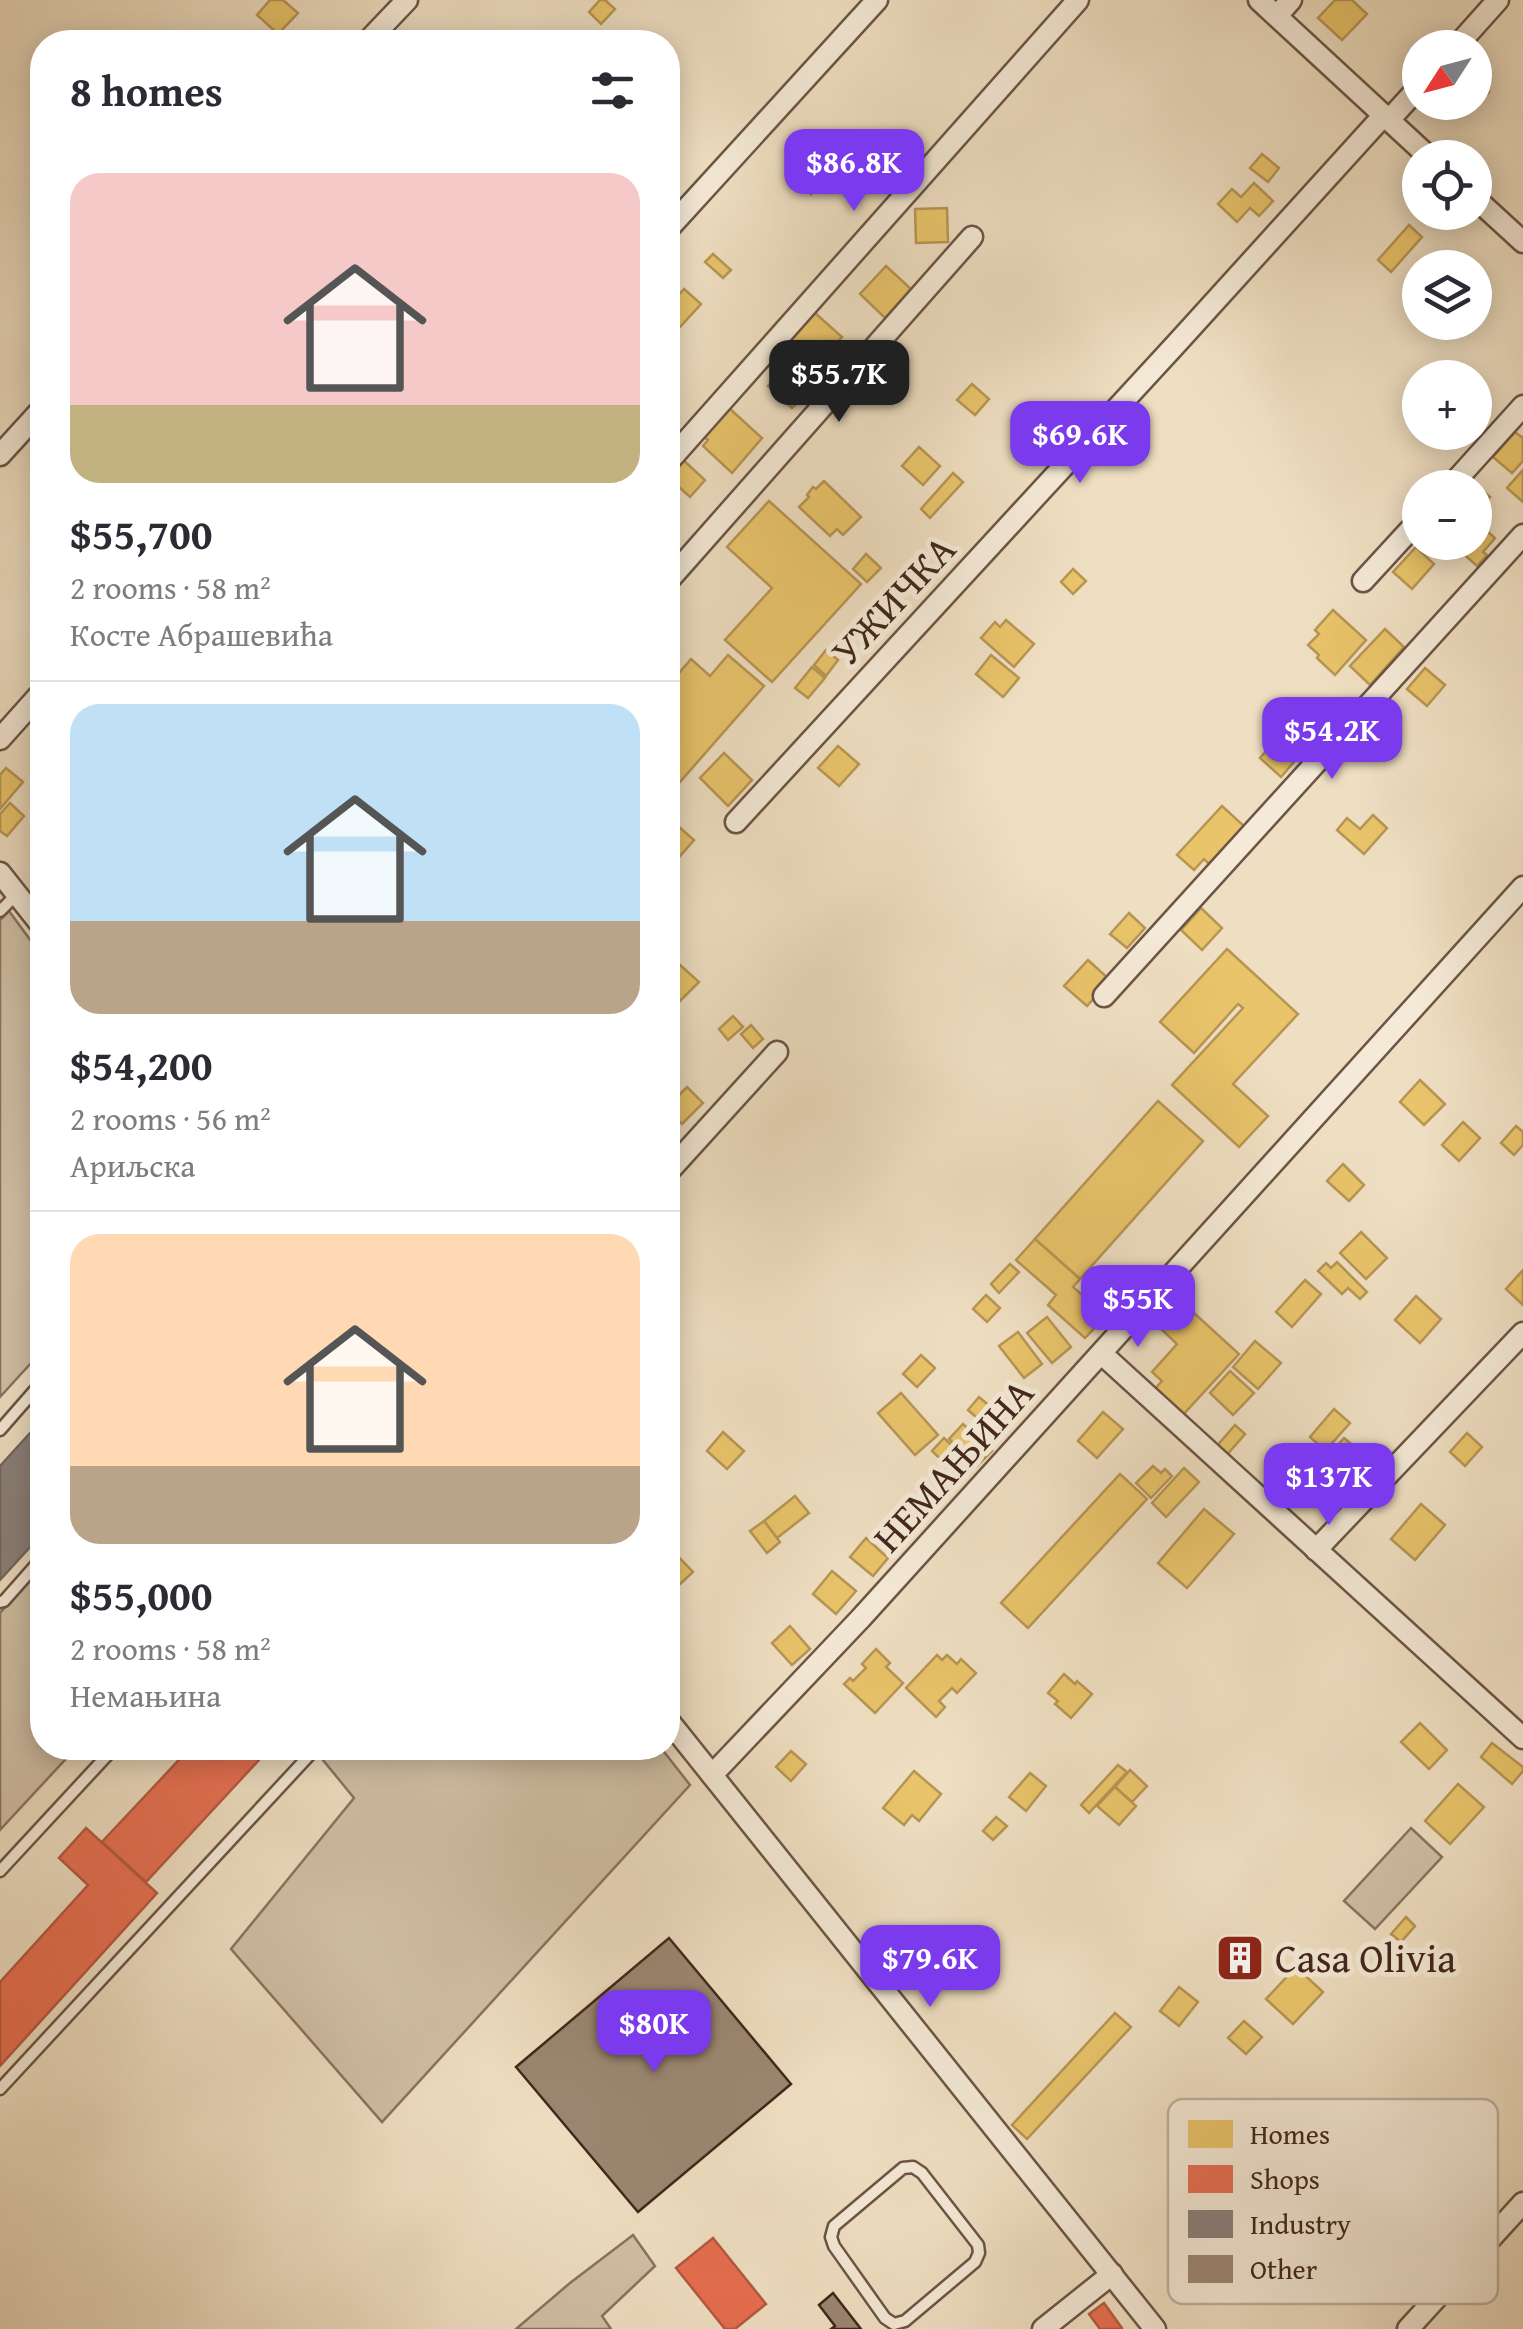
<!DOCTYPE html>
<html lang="en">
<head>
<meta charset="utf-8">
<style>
  body { margin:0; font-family:"Gentium Book Plus",serif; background:#f7f7f7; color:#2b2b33; height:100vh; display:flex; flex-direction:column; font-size:38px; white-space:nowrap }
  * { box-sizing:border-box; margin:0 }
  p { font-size:32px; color:#7c7c81 }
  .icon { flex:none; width:55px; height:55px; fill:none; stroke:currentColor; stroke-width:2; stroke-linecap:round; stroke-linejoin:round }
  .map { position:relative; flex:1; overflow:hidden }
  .panel { position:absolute; left:30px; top:30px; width:650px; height:1730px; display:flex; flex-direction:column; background:#fff; border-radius:40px; box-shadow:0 5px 25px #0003 }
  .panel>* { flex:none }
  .needle { width:65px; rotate:234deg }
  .buttons { position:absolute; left:1402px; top:30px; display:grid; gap:20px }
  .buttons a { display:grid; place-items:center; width:90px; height:90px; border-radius:50%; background:#fff; box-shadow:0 5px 25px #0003; font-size:50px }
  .price { position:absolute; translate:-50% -85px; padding:0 22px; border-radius:20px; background:#7c3aed; color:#fff; font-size:32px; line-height:65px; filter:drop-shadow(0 2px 5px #0008) }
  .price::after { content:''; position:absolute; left:50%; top:60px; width:30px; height:22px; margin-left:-15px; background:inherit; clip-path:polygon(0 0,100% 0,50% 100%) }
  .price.current { background:#222; color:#fff }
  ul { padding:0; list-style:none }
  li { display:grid; align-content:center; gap:20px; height:530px; padding:0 40px }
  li+li { border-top:2px solid #e1e1e2 }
  li span { display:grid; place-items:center; height:310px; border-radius:30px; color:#555 }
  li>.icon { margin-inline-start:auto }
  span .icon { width:180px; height:180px; fill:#fffc; stroke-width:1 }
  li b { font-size:42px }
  h2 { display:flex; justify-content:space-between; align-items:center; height:120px; padding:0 40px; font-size:42px }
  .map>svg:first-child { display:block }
</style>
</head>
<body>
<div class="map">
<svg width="1523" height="2329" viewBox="0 0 1523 2329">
  <rect width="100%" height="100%" fill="#efdfc2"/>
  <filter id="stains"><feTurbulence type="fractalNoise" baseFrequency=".002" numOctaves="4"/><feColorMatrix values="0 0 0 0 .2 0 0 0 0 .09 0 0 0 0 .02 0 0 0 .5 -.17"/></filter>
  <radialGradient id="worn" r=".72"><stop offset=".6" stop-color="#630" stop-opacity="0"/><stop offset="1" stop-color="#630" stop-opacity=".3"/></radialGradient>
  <g fill="#d1c0a6" stroke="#897461" stroke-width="2.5">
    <path d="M9,911l33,45v395l-42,46v-477z"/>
    <path d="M42,1566v182h34l-76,82v-217z"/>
    <path d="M335,1748h326l29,37 -308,337 -151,-173 123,-151 -31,-38z"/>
    <path d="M1411,1828l31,29 -67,72 -31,-28z"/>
    <path d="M633,2235l22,31 -53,50 9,13h-95l54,-46z"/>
  </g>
  <g fill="#e9c46a" stroke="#b79553" stroke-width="2.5">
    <path d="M270,0h13l15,13 -20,21 -21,-19z"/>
    <path d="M600,0h5l10,9 -14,15 -12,-12z"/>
    <path d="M1335,0h17l15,14 -25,26 -24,-22z"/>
    <path d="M1476,80l13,12 -17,18 -9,-8h12z"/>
    <path d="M1262,154l17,14 -11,14 -18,-14z"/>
    <path d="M816,158l16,15 -21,21 -15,-15z"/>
    <path d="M1254,183l19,18 -14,15 -9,-8 -13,14 -19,-18 14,-15 9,8z"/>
    <path d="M947,208l1,34 -32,1 -1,-34z"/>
    <path d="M1409,225l13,12 -31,35 -13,-12z"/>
    <path d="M713,254l18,16 -8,8 -18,-16z"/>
    <path d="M886,266l25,23 -26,29 -25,-24z"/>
    <path d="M684,289l17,15 -21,23 -12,-12v-8z"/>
    <path d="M814,312l28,25 -25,27 -27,-26z"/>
    <path d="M791,361l25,22 -24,25 -24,-22z"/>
    <path d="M972,384l17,15 -14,16 -18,-15z"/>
    <path d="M728,407l34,31 -30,35 -29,-27 5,-6 -6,-5z"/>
    <path d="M1515,432l8,6v23l-11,12 -19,-16z"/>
    <path d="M919,447l21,19 -17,19 -21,-19z"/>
    <path d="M681,458l24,22 -15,17 -22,-20v-3z"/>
    <path d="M1523,470v32l-16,-14z"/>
    <path d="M953,473l10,9 -33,36 -9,-9z"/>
    <path d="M1469,478l21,19 -15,17v-26h-15z"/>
    <path d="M824,481l37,36 -18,18 -6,-6 -7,7 -31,-29 10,-10 -2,-2 6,-8 3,2z"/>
    <path d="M769,501l92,83 -89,98 -47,-42 47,-52 -45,-41z"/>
    <path d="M1478,523l17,15 -12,14 4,3 -10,11 -20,-18 4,-6h14v-15z"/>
    <path d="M1416,547l18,17 -22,25 -19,-17z"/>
    <path d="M866,554l15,14 -14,14 -14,-13z"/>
    <path d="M1073,569l13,12 -13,13 -12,-12z"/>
    <path d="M1333,610l33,30 -31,35 -18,-17 2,-3 -11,-10 11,-11 -4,-4z"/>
    <path d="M1006,620l28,24 -20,23 -33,-29 14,-16 5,5z"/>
    <path d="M1385,629l19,18 -34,38 -20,-19z"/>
    <path d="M826,650l12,10 -12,16 -12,-11z"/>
    <path d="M728,655l36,31 -84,96 -12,-11v-85l23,-27 19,17z"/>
    <path d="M991,655l28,23 -16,19 -27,-23z"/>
    <path d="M812,667l13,11 -17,20 -13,-10z"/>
    <path d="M1425,668l20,17 -18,21 -20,-17z"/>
    <path d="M1290,724l21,18 -30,35 -21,-19z"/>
    <path d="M838,746l21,18 -20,22 -21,-18z"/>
    <path d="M724,753l28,27 -24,26 -28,-28z"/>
    <path d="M6,768l17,14 -23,27v-34z"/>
    <path d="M10,803l14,13 -17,20 -7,-5v-17z"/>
    <path d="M1222,806l23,21 -35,38 -6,-6 -10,11 -17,-15z"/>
    <path d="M1373,815l14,13 -23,26 -27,-24 10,-12 13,11z"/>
    <path d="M678,826l16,14 -19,22 -7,-7v-16z"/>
    <path d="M1201,908l21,20 -20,22 -21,-20z"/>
    <path d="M1129,913l16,15 -18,20 -17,-14z"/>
    <path d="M1227,949l71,65 -65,70 35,32 -29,31 -67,-62 71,-77 -5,-4 -44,49 -34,-31z"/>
    <path d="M1088,960l22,20 -23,26 -23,-20z"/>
    <path d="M679,964l20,18 -20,20 -11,-11v-16z"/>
    <path d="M733,1016l10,11 -15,13 -9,-11z"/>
    <path d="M751,1025l12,14 -10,9 -12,-14z"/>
    <path d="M1420,1080l25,24 -21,21 -24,-23z"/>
    <path d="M687,1087l16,16 -21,21 -14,-15v-12l6,-6 5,4z"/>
    <path d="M1158,1101l45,40 -123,138 -45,-40z"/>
    <path d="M1463,1122l17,16 -21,23 -17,-16z"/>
    <path d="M1516,1126l7,6v13l-9,10 -13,-12z"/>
    <path d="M1343,1164l21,21 -15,16 -22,-20z"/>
    <path d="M1361,1232l26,26 -21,21 -26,-26z"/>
    <path d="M1035,1239l45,40 -7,8 33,29 -21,22 -37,-33 8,-10 -40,-35z"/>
    <path d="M1337,1262l30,30 -7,7 -12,-11 -6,6 -24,-23 8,-8 5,5z"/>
    <path d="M1010,1264l9,8 -20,21 -8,-9z"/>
    <path d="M1523,1270v35l-17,-16z"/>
    <path d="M1305,1280l16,14 -29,33 -16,-15z"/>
    <path d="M986,1295l14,13 -13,14 -14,-13z"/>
    <path d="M1416,1296l25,23 -21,24 -25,-23z"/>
    <path d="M1182,1302l57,52 -59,64 -28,-26 10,-11 -10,-9 25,-28 -18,-17z"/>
    <path d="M1047,1317l24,30 -19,16 -25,-30z"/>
    <path d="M1018,1332l24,32 -18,14 -25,-32z"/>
    <path d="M1255,1341l26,22 -23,26 -25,-22z"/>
    <path d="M921,1355l14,13 -18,19 -14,-13z"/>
    <path d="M1230,1371l24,22 -21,22 -23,-22z"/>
    <path d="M901,1393l37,42 -23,20 -37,-42z"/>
    <path d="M979,1397l28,24 -11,13 -28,-24z"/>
    <path d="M1334,1409l16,14 -25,28 -15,-14z"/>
    <path d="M1103,1412l20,17 -26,29 -19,-17z"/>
    <path d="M963,1424l29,27 -15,15 -28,-27z"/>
    <path d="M1235,1425l10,9 -19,22 -10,-9z"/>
    <path d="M723,1432l21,19 -17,18 -20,-18z"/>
    <path d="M1467,1433l15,14 -17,19 -15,-14z"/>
    <path d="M944,1438l17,16 -12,13 -17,-16z"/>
    <path d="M1344,1438l25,21 -41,47 -25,-21z"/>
    <path d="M1153,1466l8,7 4,-4 7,7 -21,22 -15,-15z"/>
    <path d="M1184,1468l15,14 -33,35 -14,-14z"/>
    <path d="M1120,1474l27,25 -119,129 -27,-25z"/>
    <path d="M795,1496l14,17 -32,25 -13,-17z"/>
    <path d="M1421,1504l24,21 -30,35 -24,-21z"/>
    <path d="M1204,1509l30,25 -47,54 -29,-25z"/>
    <path d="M764,1521l16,21 -13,11 -17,-22z"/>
    <path d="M866,1538l22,20 -15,18 -23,-19z"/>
    <path d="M673,1551l20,21 -15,14 -10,-11v-18z"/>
    <path d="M832,1571l24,20 -20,23 -23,-20z"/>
    <path d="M790,1626l20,23 -18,16 -20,-22z"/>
    <path d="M876,1649l14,14 -4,4 17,16 -28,30 -31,-29 6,-6 3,3 13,-13 -4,-4z"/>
    <path d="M937,1655l5,5 5,-5 10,9 4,-5 15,14 -19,20 -5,-5 -13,13 6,6 -9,10 -30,-29z"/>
    <path d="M1064,1674l11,10 2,-3 15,13 -21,24 -16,-14 3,-3 -10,-8z"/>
    <path d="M1420,1723l27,27 -18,19 -28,-27z"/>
    <path d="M1492,1743l31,24v4l-11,13 -31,-27z"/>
    <path d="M791,1751l15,13 -15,17 -15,-14z"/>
    <path d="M1118,1765l9,7 -38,41 -8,-8z"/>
    <path d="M1130,1770l17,16 -15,16 -17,-15z"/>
    <path d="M914,1771l27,23 -22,27 -7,-6 -8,10 -21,-17z"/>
    <path d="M1030,1773l16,13 -20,25 -17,-14z"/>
    <path d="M1458,1784l26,23 -34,37 -25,-23z"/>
    <path d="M1115,1787l21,19 -17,19 -22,-19z"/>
    <path d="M996,1817l11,9 -14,14 -10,-9z"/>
    <path d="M1406,1917l9,9 -14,16 -10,-8z"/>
    <path d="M1237,1938l24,22 -17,18 -24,-21z"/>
    <path d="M1296,1967l27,25 -30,32 -27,-25z"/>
    <path d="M1179,1987l19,15 -19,24 -19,-15z"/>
    <path d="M1115,2013l16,14 -104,112 -15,-14z"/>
    <path d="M1244,2021l18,16 -16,17 -18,-16z"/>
  </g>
  <g fill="#e76f51" stroke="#b55941" stroke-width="2.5">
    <path d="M190,1748h80l-124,134 -44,-40z"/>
    <path d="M86,1828l71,65 -157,173v-84l88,-97 -29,-27z"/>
    <path d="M713,2238l53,66 -31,25h-10l-49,-61z"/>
    <path d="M1104,2303l18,25 -1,1h-21l-11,-15z"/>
  </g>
  <path fill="#8a817c" stroke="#74665f" stroke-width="2.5" d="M42,1420v114l-42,46v-114z"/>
  <g fill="#9b8772" stroke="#41271c" stroke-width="2.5">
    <path d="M669,1938l122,146 -153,128 -122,-145z"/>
    <path d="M833,2293l28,36h-30l4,-3 -16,-21z"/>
  </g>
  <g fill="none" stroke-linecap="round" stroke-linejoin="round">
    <g stroke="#6c5546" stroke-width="15">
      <g id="service">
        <path d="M0,911l16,-16"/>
        <path d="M0,1430l42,-48"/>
        <path d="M0,1602l4,-1 38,-43"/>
        <path d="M0,1871l114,-123"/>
        <path d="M0,2089l316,-341"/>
        <path d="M913,2167l9,6 56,72 1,8 -4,9 -70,59 -11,3 -9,-6 -51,-72 -3,-9 3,-11 69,-58z"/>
      </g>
    </g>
    <g stroke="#6c5546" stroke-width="25">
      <g id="minor">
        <path d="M1259,0l171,158"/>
        <path d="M1277,16l14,-16"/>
        <path d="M367,42l40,-42"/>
        <path d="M1455,48l43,-48"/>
        <path d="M1389,120l31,-34"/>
        <path d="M1475,198l48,44"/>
        <path d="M668,229l209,-229"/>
        <path d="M0,455l42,-46"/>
        <path d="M668,462l410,-462"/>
        <path d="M1449,488l74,-82"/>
        <path d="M668,581l304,-344"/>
        <path d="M1363,581l57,-62"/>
        <path d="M0,739l42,-47"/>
        <path d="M736,822l442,-480 206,-227"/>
        <path d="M0,873l42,53"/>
        <path d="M1104,996l419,-461"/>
        <path d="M668,1172l109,-120"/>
        <path d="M1102,1354l421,384"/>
        <path d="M1316,1550l207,-217"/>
        <path d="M668,1720l487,609"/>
        <path d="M712,1775l149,-157 662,-731"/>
        <path d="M1043,2329l69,-55"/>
        <path d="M1408,2329l115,-126"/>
      </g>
    </g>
    <use href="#service" stroke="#f5ead7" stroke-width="10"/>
    <use href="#minor" stroke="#f5ead7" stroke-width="20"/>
  </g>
  <defs>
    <g id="building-square" transform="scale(2.5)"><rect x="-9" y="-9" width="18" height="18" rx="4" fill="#8f2418" stroke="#f5ead7"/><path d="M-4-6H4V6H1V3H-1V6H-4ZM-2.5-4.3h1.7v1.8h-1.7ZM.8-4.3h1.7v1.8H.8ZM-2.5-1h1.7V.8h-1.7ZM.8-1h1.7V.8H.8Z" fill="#fff"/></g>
  </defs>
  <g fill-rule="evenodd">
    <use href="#building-square" x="1240" y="1958"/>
  </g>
  <g text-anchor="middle" stroke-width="10" stroke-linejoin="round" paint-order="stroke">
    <g font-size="40" fill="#41271c" stroke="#f5ead7">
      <text transform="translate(893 600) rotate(-47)" y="14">УЖИЧКА</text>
      <text transform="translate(953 1465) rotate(-48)" y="14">НЕМАЊИНА</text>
    </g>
    <g font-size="40" fill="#41271c" stroke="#f5ead7" text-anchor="start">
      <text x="1275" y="1972">Casa Olivia</text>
    </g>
  </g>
  <rect x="1168" y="2099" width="330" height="205" rx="15" fill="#f5ead7" stroke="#bfb09f" stroke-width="2.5"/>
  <rect x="1188" y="2120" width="45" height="28" fill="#e9c46a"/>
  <rect x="1188" y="2165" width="45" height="28" fill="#e76f51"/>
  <rect x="1188" y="2210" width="45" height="28" fill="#8a817c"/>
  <rect x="1188" y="2255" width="45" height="28" fill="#9b8772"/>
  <g font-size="28" fill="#41271c">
    <text x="1250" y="2144">Homes</text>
    <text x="1250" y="2189">Shops</text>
    <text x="1250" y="2234">Industry</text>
    <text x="1250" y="2279">Other</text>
  </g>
  <rect width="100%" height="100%" filter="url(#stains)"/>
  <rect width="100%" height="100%" fill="url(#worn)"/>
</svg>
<div class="buttons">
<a><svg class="needle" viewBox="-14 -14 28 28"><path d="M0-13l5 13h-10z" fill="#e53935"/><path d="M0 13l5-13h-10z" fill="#7c7c81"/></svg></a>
<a><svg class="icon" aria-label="locate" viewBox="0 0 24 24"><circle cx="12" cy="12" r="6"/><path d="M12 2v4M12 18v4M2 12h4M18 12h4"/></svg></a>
<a><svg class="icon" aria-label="layers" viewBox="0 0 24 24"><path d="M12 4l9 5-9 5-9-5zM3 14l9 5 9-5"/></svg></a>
<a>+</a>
<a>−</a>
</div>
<b class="price" style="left:854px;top:214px">$86.8K</b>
<b class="price current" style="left:839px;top:425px">$55.7K</b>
<b class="price" style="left:1080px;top:486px">$69.6K</b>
<b class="price" style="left:1332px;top:782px">$54.2K</b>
<b class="price" style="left:1138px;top:1350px">$55K</b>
<b class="price" style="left:1329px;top:1528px">$137K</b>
<b class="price" style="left:930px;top:2010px">$79.6K</b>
<b class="price" style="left:654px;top:2075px">$80K</b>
<section class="panel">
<h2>8 homes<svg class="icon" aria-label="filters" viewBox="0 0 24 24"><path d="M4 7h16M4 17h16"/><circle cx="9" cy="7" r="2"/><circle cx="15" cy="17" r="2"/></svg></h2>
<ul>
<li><span style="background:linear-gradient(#f6c9c9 75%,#c2b280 0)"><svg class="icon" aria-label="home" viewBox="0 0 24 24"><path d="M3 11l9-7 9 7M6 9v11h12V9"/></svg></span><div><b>$55,700</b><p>2 rooms · 58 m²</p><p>Косте Абрашевића</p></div></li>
<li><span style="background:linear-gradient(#bfe0f5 70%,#b9a48a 0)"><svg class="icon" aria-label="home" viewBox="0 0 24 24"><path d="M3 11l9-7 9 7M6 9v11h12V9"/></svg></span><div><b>$54,200</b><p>2 rooms · 56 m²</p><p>Ариљска</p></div></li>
<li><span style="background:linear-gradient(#ffd9b3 75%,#b9a48a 0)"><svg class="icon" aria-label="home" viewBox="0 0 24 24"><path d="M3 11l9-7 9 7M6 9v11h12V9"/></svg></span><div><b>$55,000</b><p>2 rooms · 58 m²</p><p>Немањина</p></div></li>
</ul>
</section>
</div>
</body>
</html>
